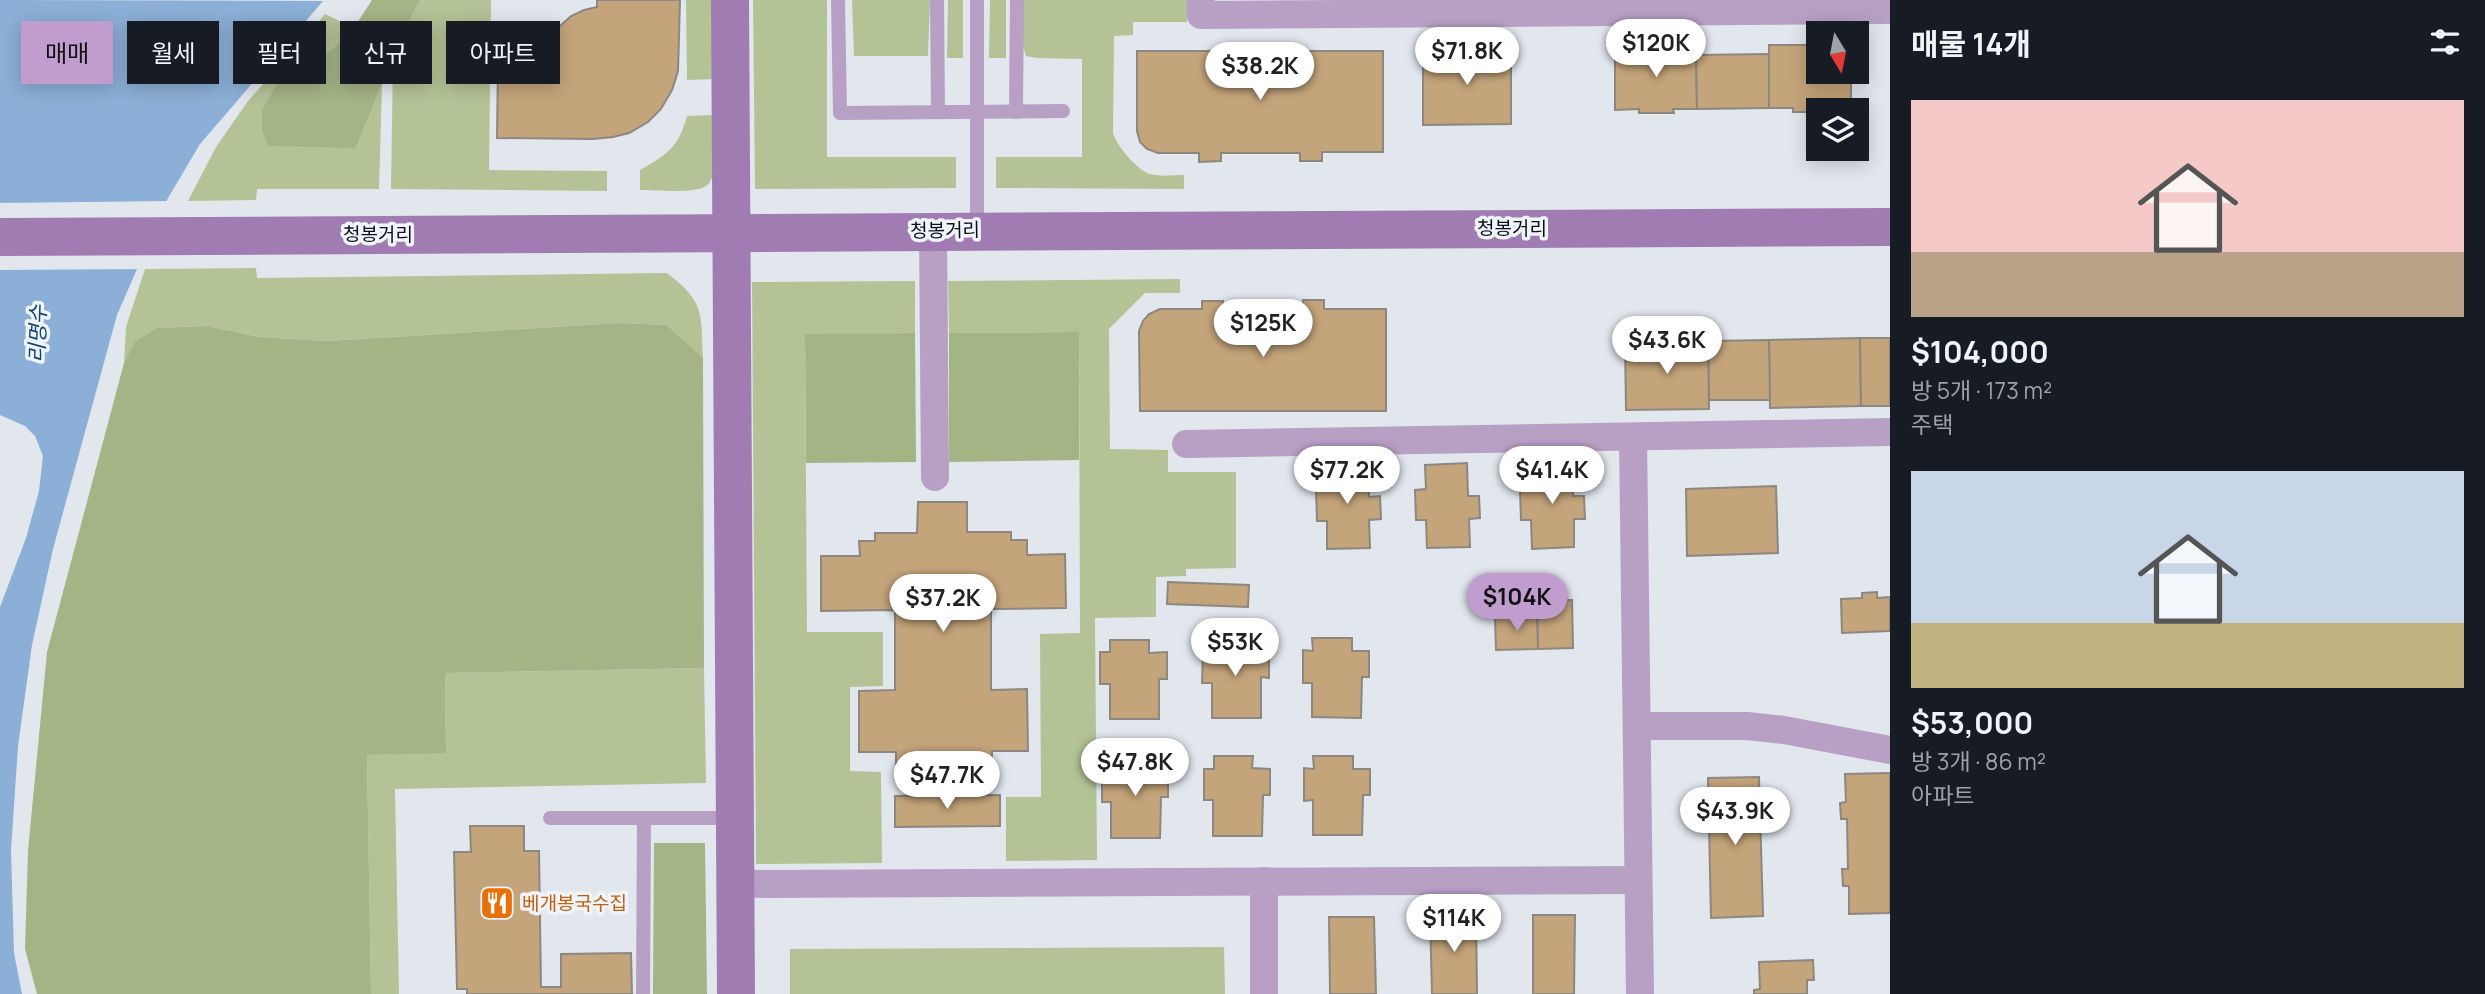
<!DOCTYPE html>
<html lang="ko">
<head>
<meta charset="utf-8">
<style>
  body { margin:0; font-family:Manrope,"Noto Sans KR",sans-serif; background:#20242c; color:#f1f3f6; height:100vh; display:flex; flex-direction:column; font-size:26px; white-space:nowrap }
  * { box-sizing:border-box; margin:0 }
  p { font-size:23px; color:#9ea1a6 }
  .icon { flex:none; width:38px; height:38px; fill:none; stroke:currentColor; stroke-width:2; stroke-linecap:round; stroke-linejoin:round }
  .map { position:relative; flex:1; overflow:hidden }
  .panel { display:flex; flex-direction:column; background:#171b24; width:595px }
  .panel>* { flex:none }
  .hud { position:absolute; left:21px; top:21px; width:665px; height:63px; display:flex; gap:14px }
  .needle { width:46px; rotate:170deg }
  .buttons { position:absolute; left:1806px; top:21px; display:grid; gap:14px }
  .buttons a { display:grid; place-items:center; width:63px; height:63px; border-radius:0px; background:#171b24; box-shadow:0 4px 18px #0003; font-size:35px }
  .price { position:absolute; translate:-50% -60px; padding:0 16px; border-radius:24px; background:#fff; color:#222; font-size:23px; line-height:46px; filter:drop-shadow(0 2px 4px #0008) }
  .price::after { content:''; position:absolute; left:50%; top:42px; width:21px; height:16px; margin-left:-10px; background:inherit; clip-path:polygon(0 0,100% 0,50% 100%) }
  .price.selected { background:#c09ccf; color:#111 }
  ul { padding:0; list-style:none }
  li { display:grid; align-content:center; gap:14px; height:371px; padding:0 21px }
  li span { display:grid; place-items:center; height:217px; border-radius:0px; color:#555 }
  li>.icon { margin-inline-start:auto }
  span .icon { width:126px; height:126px; fill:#fffc; stroke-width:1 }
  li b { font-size:30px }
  h2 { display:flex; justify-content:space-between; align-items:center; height:84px; padding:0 21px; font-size:30px }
  .tag { padding:0 24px; border-radius:0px; background:#171b24; box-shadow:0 4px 18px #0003; font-size:24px; line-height:63px }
  .tag.selected { background:#c09ccf; color:#111 }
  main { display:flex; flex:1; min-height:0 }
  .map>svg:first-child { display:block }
</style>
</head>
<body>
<main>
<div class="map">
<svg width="1890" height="994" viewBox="0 0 1890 994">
  <rect width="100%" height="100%" fill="#e2e7ee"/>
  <g fill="#b3c396">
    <path d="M420,0h71l-2,170 118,1v20l-216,-2 2,-132 10,-26z"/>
    <path d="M686,0h27l1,79 -27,1z"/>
    <path d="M753,0h74v157h129v31l-201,1z"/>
    <path d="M852,0h78l-2,56h-74z"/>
    <path d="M948,0h15v58h-16z"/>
    <path d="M990,0h16v58h-17z"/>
    <path d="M1023,0h165l-1,22h-54v13l-19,1 -1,97c3,12 25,38 37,41 11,3 24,1 34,1v14l-188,-1v-31h86v-98l-45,-1 -11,-2 -3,-10z"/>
    <path d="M325,14l29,14c-17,25 -48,37 -74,51l76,69 26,-64 -3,105h-122l-1,11 -68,1 28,-54 32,-46z"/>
    <path d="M714,115c1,16 6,62 -8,71 -12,8 -51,4 -66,4v-20c28,-16 38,-22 47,-54z"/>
    <path d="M256,268l1,10 410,-5c38,29 34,40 36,85l-36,-33 -48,-2 -292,18 -68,-4 -52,-11 -51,2 -20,14 -12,21 2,-36 19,-58z"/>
    <path d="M1180,279v14h-35l-36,36 1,120 58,1v22h68v96l-50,1v7l-30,1v40l-61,1 2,242 -91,1v-64h35l-1,-163 40,-1 -1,-301 -130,1 -1,-52z"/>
    <path d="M915,281v52l-110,2 2,297h76v54l-33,1v84l31,1 1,91 -126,1 -4,-582z"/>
    <path d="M704,668l2,115 -311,6 4,205h-28l-4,-239 79,-3 -1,-79z"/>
    <path d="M1224,947l1,47h-435v-45z"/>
  </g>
  <g fill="#a3b485">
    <path d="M372,0h48l-17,32 -47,116 -88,-2 -6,-16v-20l18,-31 42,-22 26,-20z"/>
    <path d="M619,323l48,2 36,33 1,310 -259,5 1,80 -79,2 4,239h-334l-12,-45 3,-98 19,-199 77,-289 11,-21 21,-14 51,-2 52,11 68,4z"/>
    <path d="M1079,332v128l-130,2v-129z"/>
    <path d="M915,333l1,129 -110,1 -1,-129z"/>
    <path d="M654,843h51l2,151h-54z"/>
  </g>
  <path fill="#8bafd6" d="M0,0l323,1 -123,143 -32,54 -51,117 -64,234 -21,96 -14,101 -7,104 3,103 8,41h-22v-387l26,-69 13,-47 4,-35 -8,-20 -10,-10 -25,-11z"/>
  <path fill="#e2e7ee" d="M171,201l-29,68 -142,1v-67z"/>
  <g fill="#c4a47a" stroke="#8c8781" stroke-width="2">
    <path d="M597,0h83l-2,71 -6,19 -11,19 -13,13 -19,11 -16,4 -20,2 -96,-1 1,-75h49v-12l5,-14 8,-11 11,-10 13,-6 13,-3z"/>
    <path d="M1769,45h49v27h33v35h-23v3l-10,2h-25v-4h-24z"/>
    <path d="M1615,46h81l1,63h-24l1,4h-35v-4l-24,1z"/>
    <path d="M1423,49h88v75l-88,1z"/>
    <path d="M1137,51h246v101h-61v9h-22v-8h-79v8l-22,1v-9h-41l-11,-4 -7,-7 -3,-11z"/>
    <path d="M1769,54v54l-72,1 -1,-54z"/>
    <path d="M1303,300h21v9h62v102h-246l-1,-80 4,-10 6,-7 11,-5h42v-8h21v8h80z"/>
    <path d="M1860,338l1,68 -91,2 -1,-68z"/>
    <path d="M1860,338h30v68h-29z"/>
    <path d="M1769,340l1,60h-61l-1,-59z"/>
    <path d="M1708,341l1,68 -83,1 -1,-68z"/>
    <path d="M1467,463l1,33h11l1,22 -11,1 1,28 -43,1 -1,-28h-10l-1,-30 11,-1 -1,-24z"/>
    <path d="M1368,464l1,33 11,-1 1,23 -12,1 1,28 -43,1v-28h-10l-1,-31h10l-1,-25z"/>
    <path d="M1572,464l1,32h11l1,23h-11v28l-42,2 -1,-29h-10l-1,-30h10l-1,-25z"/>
    <path d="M1776,486l2,67 -91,3 -1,-67z"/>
    <path d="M918,502h49v30h44v8h16v15l38,-1 1,54 -75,1v81l36,-1 1,62h-36v12l-96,1v-12h-37v-61l36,-1v-80l-74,1v-55h39l-1,-15h16v-8h42z"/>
    <path d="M1168,582l81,3 -1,22 -81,-3z"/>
    <path d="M1877,592v6l13,-1v34l-48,2 -1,-34 21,-1v-5z"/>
    <path d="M1572,600l1,48 -35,1 -1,-48z"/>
    <path d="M1537,616l1,33 -42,1 -1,-32z"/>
    <path d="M1212,638l39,1v12h18v27l-8,-1v41h-49v-35h-10l1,-32h9z"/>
    <path d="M1312,638h40v13h17v26h-7l-1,41 -49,-1v-34h-9v-33l10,1z"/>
    <path d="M1110,640h39v13l18,-1v27h-8v40h-49v-35h-10v-32h10z"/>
    <path d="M1214,756h39l-1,12 18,1v26h-7l-1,41h-49v-36h-9v-31h10z"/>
    <path d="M1313,756h40v13h17v26h-7l-1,40h-49v-35l-9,1v-33l10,1z"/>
    <path d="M1112,758h39v13h17v26h-7l-1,41h-49v-36h-9v-31l10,-1z"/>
    <path d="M1890,773v140l-41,1v-28h-6l-1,-17h6l-1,-50h-6l-1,-16 6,-1 -1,-28z"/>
    <path d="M1759,777l4,139 -52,2 -3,-140z"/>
    <path d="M1000,795v31l-105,1v-31z"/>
    <path d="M470,826h54v25h15l2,136h20v-33l70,-1 1,41h-165v-5h-10l-3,-137h17z"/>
    <path d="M1476,914l1,80h-45l-2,-78z"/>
    <path d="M1533,915h42l-1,79h-41z"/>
    <path d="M1329,917h45l2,77h-46z"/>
    <path d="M1813,960l1,20h-7v14h-53v-4l6,-1 -1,-27z"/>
  </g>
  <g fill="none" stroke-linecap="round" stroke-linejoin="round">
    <g stroke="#b8a0c4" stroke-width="14">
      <path d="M838,0l2,113 223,-2"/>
      <path d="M937,0l1,112"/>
      <path d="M977,0v230"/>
      <path d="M1016,112l1,-112"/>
      <path d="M550,818h183"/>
      <path d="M643,994l1,-176"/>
    </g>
    <g stroke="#b8a0c4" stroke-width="28">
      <path d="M1201,0v15l689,-5"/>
      <path d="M933,230l2,247"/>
      <path d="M1633,437l7,557"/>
      <path d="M1186,444l704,-12"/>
      <path d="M1638,726h109l37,4 106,20"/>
      <path d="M735,884l903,-4"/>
      <path d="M1264,994v-113"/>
    </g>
    <g stroke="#a07cb2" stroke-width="38">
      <path d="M730,0l6,994"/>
      <path d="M0,237l1890,-10"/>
    </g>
  </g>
  <defs>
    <g id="restaurant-square" transform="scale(1.75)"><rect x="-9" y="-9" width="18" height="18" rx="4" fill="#e8710a" stroke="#eff4fb"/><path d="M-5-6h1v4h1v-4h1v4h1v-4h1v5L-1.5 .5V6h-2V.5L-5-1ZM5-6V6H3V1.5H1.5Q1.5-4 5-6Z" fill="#fff"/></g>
  </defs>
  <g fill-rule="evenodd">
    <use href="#restaurant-square" x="497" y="903"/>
  </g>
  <g text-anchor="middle" stroke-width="7" stroke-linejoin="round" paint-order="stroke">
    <g font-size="19" fill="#0e0f12" stroke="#eff4fb">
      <text x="1512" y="235">청봉거리</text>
      <text transform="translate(945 230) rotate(-1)" y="7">청봉거리</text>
      <text x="378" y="241">청봉거리</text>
    </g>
    <g font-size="19" fill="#c56008" stroke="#eff4fb" text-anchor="start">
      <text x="522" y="910">베개봉국수집</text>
    </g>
    <g font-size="21" font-style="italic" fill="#0d4373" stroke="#eff4fb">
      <text transform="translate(38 334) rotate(-88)" y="7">리명수</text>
    </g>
  </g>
</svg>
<div class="buttons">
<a><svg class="needle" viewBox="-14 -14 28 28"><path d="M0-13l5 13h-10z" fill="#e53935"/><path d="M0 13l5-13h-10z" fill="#9ea1a6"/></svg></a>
<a><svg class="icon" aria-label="layers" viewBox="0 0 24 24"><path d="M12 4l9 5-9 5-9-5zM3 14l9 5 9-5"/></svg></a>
</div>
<b class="price" style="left:1656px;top:79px">$120K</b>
<b class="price" style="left:1467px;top:87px">$71.8K</b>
<b class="price" style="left:1260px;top:102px">$38.2K</b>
<b class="price" style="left:1263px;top:359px">$125K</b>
<b class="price" style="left:1667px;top:376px">$43.6K</b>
<b class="price" style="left:1347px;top:506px">$77.2K</b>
<b class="price" style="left:1552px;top:506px">$41.4K</b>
<b class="price selected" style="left:1517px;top:633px">$104K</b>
<b class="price" style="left:943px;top:634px">$37.2K</b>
<b class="price" style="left:1235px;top:678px">$53K</b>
<b class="price" style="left:1135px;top:798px">$47.8K</b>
<b class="price" style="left:947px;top:811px">$47.7K</b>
<b class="price" style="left:1735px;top:847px">$43.9K</b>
<b class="price" style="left:1454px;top:954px">$114K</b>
<div class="hud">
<a class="tag selected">매매</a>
<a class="tag">월세</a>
<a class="tag">필터</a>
<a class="tag">신규</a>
<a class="tag">아파트</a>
</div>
</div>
<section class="panel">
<h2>매물 14개<svg class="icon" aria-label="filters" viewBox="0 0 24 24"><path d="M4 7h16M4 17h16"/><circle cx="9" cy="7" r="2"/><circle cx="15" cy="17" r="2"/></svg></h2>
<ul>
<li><span style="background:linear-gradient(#f6c9c9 70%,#b9a48a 0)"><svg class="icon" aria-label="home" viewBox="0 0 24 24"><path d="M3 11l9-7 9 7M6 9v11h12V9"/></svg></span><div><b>$104,000</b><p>방 5개 · 173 m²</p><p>주택</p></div></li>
<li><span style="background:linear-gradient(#c9d6e8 70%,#c2b280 0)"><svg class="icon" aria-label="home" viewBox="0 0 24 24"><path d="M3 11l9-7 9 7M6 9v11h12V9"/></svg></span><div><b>$53,000</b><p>방 3개 · 86 m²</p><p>아파트</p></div></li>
</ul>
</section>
</main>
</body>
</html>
